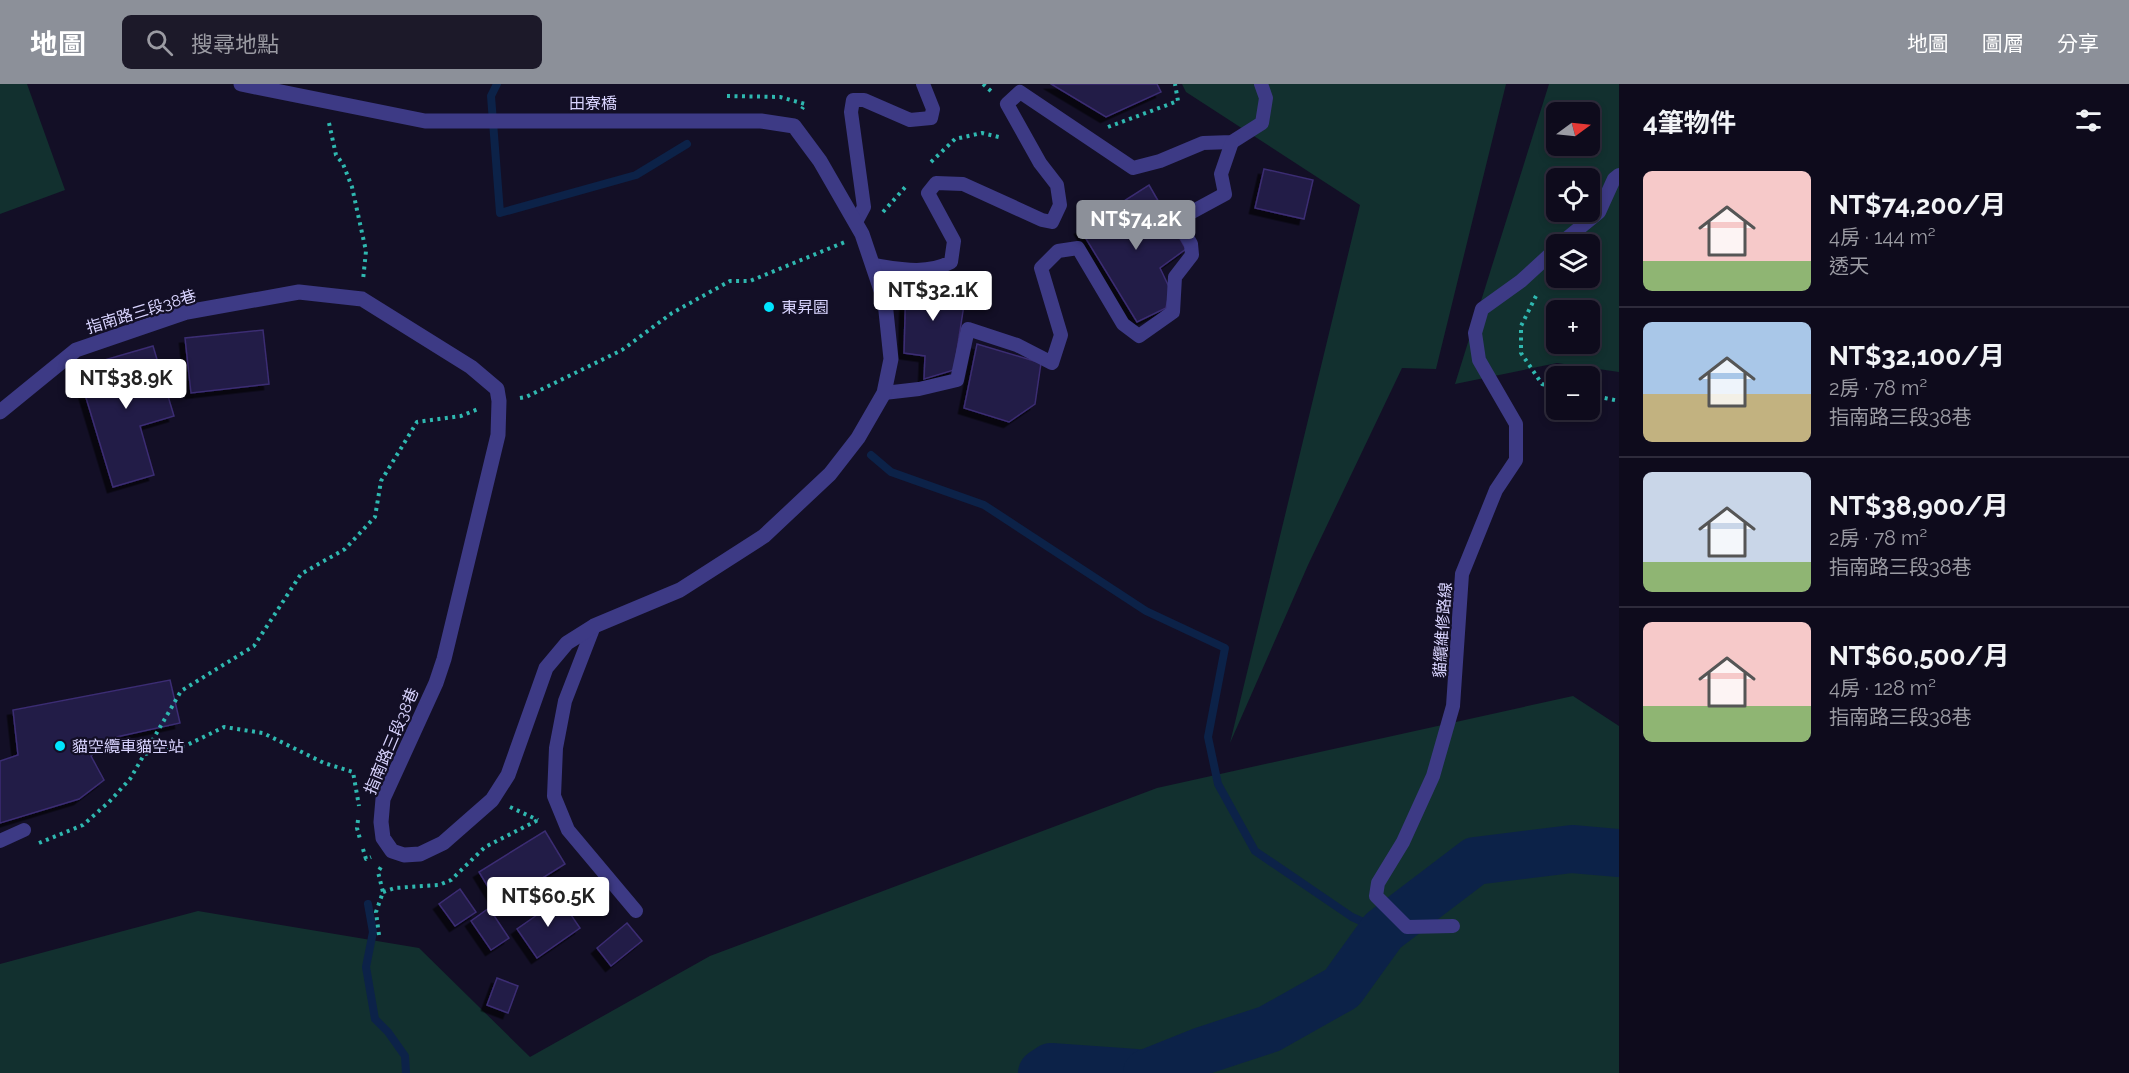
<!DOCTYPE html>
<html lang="zh-TW">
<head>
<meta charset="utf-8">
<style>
  body { margin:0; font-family:Raleway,"Noto Sans TC",sans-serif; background:#1c1929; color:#f1f3f6; height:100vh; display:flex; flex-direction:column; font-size:22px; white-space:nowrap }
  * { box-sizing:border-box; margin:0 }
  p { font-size:20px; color:#9b9ba3 }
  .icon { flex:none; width:33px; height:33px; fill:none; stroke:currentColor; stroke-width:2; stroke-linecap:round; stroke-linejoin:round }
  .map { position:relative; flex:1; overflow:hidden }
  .details { display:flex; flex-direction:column; background:#0e0b1c; width:510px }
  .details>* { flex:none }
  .needle { width:39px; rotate:75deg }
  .buttons { position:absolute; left:1546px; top:18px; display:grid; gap:12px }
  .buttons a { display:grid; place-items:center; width:54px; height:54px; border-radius:9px; background:#0e0b1c; box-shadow:0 3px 9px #0003,0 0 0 2px #2e2b3b; font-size:30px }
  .price { position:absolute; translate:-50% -51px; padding:0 14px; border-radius:6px; background:#fff; color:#222; font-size:20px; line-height:39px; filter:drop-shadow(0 2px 3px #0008) }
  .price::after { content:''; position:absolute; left:50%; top:36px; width:18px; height:14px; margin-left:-9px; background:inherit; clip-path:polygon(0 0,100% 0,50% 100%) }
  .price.selected { background:#8c9099; color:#fff }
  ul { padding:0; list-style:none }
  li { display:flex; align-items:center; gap:18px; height:150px; padding:0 24px }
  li+li { border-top:2px solid #2e2b3b }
  li span { display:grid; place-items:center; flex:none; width:168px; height:120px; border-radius:9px; color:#555 }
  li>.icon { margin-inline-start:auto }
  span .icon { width:72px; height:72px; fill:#fffc; stroke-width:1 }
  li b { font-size:26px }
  h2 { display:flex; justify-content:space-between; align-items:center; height:72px; padding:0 24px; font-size:26px }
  header { display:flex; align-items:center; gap:36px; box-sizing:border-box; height:84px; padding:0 30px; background:#8c9099; color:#fff }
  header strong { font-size:28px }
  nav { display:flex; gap:33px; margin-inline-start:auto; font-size:21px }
  .search { width:420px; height:54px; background:#1c1929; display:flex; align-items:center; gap:15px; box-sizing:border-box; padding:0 21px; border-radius:9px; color:#9b9ba3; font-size:22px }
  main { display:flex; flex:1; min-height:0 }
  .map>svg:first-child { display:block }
</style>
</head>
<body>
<header>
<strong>地圖</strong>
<div class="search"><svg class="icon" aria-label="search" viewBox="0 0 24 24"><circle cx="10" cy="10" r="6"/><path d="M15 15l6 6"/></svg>搜尋地點</div>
<nav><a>地圖</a><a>圖層</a><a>分享</a></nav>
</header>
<main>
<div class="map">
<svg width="1619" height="989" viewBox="0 0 1619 989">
  <defs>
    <filter id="shadow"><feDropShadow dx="-5.5" dy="5.5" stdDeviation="0" flood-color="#0009"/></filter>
  </defs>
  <rect width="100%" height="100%" fill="#130f26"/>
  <g fill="#12302f" fill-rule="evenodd">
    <path d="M0,0h27l38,106 -65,24z"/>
    <path d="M1182,0h324l-70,285 -34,-1 -94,197 -78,178 130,-538 -174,-113z"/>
    <path d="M1549,0h70v288l-62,-9 -102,21zM1557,28h33v34h-33zM1557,94h33v34h-33zM1557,160h33v34h-33zM1557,226h33v34h-33z"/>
    <path d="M1573,612l46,30v347h-1619v-109l198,-53 221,37 111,109 180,-101 447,-168z"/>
  </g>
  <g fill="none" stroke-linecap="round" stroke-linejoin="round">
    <g stroke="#0c2248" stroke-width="8">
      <path d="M497,0l-6,12 9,117 136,-38 51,-31"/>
      <path d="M871,371l20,17 93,33 162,106 79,37 -17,89 10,47 37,67 97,66 31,14"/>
      <path d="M368,820l5,28 -7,35 9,52 13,13 17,24 1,17"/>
    </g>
    <g stroke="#0c2248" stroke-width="48">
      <path d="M1042,989l9,-6 85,6"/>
      <path d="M1147,989l55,-22 67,-22 73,-41 41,-57 92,-70 97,-12 47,4"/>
    </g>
  </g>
  <g fill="#241b47" stroke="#3b2d73" stroke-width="1.5" filter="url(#shadow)">
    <path d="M1051,0h106l4,8 -55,25z"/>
    <path d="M1264,85l49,11 -9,39 -49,-11z"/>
    <path d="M1149,101l37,64 -26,19 10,21 -4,19 -29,14 -57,-93z"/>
    <path d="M921,189l16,2v11l30,-1 -13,85 -30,9 1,-23 -21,-3 2,-71z"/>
    <path d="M263,246l6,54 -78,9 -6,-55z"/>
    <path d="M977,260l64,19 -6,41 -26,18 -45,-14z"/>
    <path d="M153,262l21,70 -34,10 14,49 -41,12 -36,-119z"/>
    <path d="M170,596l10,43 -68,15 -21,18 13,24 -25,19 -79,24v-62l18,-6 -5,-45z"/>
    <path d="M545,747l20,33 -66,41 -20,-33z"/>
    <path d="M460,805l16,23 -21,14 -16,-22z"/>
    <path d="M560,815l20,29 -43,30 -20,-29z"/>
    <path d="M489,824l20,30 -18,12 -20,-29z"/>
    <path d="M627,839l15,18 -31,25 -14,-18z"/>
    <path d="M497,894l21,8 -10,27 -21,-8z"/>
  </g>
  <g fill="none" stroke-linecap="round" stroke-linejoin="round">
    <g stroke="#2fb8b0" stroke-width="4" stroke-dasharray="3 4.5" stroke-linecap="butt">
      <path d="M983,0l8,7"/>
      <path d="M727,12l53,1 25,7 -3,5"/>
      <path d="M329,39l7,32 7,9 9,23 14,64 -3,29"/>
      <path d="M1108,43l70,-26 -3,-17"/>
      <path d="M931,78l24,-23 27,-6 21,5"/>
      <path d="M883,128l25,-28"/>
      <path d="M1536,212l-15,30v27l21,31 15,4"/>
      <path d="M1590,311l29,6"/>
      <path d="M520,314l6,-1 96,-47 50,-37 58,-32h20l95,-39"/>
      <path d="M145,670l40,-8 39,-19 39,6 61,30 29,9 6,34"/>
      <path d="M510,723l28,13"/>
      <path d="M358,736l-1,8 3,11"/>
      <path d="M39,759l44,-18 26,-23 21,-23 51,-88 73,-45 47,-72 44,-25 30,-32 6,-36 36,-59 44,-6 17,-7"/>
      <path d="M363,765l3,10 5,-2"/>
      <path d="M383,808l12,-4 44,-3 12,-5 34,-33 53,-27"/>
      <path d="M379,851l-3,-23 7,-20 -5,-20 3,-5"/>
    </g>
    <g stroke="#3d3a85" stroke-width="14">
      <path d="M856,138l8,-15 -13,-95 2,-12h11l46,20 21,-2 2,-9 -10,-25"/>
      <path d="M1560,160l39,-32 15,-33 5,-4"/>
      <path d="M874,181c26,4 53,10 77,-3l3,-21 -26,-48 8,-10 27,1 79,36 10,2 8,-17 -3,-20 -17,-22 -33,-59 13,-12 113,76 27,-7 43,-18 29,-1 30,-19 4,-25 -5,-14"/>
      <path d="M884,309l35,-4 38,-9 11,-51 49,16 35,18 9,-28 -20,-67 17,-17 20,-3 45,76 16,12 34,-24 2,-35 17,-22 -1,-11 -14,-24 48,-26 -4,-20 11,-32"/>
      <path d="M594,542l-29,75 -9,47 -2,48 14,34 68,81"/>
      <path d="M0,757l24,-11"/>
      <path d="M1453,842l-46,1 -31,-31 2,-13 25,-41 30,-66 20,-70 9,-132 34,-84 20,-30v-36l-37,-64 -4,-27 7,-24 39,-28 36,-33"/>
    </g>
    <path stroke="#3d3a85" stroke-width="15" d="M0,328l76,-62 111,-38 112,-20 63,7 109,68 26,22 2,12 -1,34 -54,224 -8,24 -53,116 -2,23 2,16 9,13 12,4 16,-1 23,-11 49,-43 16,-25 38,-107 21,-25 27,-17 86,-36 84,-54 66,-62 28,-36 26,-45 7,-34 -6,-57 -23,-68 -42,-73 -26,-35 -33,-5h-336l-184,-37"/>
  </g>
  <g fill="#00e5ff" stroke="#130f26" stroke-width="2">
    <circle cx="769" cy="223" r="6"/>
    <circle cx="60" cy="662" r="6"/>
  </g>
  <g text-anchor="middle" stroke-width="4.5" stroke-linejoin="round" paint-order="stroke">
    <g font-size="16" fill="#d9d4ff" stroke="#130f26">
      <text x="593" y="25">田寮橋</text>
      <text transform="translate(141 227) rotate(-17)" y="6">指南路三段38巷</text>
      <text transform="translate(1442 546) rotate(-86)" y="6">貓纜維修路線</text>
      <text transform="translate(391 657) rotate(-67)" y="6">指南路三段38巷</text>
    </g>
    <g font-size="16" fill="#d9d4ff" stroke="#130f26" text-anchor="start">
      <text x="781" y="229">東昇園</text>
      <text x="72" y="668">貓空纜車貓空站</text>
    </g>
  </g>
</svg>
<div class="buttons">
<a><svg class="needle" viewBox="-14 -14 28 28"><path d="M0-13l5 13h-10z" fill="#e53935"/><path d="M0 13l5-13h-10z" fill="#9b9ba3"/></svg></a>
<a><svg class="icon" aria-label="locate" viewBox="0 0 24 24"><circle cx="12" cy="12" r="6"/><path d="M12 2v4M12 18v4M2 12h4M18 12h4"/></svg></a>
<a><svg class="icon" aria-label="layers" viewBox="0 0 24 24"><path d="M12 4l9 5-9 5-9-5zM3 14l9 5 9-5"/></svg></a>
<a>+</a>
<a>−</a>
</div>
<b class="price selected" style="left:1136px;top:167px">NT$74.2K</b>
<b class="price" style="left:933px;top:238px">NT$32.1K</b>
<b class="price" style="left:126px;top:326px">NT$38.9K</b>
<b class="price" style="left:548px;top:844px">NT$60.5K</b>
</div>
<section class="details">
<h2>4筆物件<svg class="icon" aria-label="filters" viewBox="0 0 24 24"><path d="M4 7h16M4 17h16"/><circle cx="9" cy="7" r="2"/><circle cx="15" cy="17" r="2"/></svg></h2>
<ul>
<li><span style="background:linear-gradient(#f6c9c9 75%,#8fb573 0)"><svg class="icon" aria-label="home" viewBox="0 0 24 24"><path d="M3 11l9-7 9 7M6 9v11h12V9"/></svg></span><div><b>NT$74,200/月</b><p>4房 · 144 m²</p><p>透天</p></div></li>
<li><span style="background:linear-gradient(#a9c7e8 60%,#c2b280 0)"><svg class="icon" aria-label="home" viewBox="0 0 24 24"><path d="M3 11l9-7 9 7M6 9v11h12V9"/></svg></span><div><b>NT$32,100/月</b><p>2房 · 78 m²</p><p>指南路三段38巷</p></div></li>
<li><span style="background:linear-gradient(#c9d6e8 75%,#8fb573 0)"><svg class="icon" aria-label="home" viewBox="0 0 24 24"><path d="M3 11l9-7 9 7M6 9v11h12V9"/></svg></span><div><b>NT$38,900/月</b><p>2房 · 78 m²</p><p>指南路三段38巷</p></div></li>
<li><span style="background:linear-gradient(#f6c9c9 70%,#8fb573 0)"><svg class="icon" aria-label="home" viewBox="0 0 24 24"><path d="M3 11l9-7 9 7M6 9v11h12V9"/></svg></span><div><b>NT$60,500/月</b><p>4房 · 128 m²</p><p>指南路三段38巷</p></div></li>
</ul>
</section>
</main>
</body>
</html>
